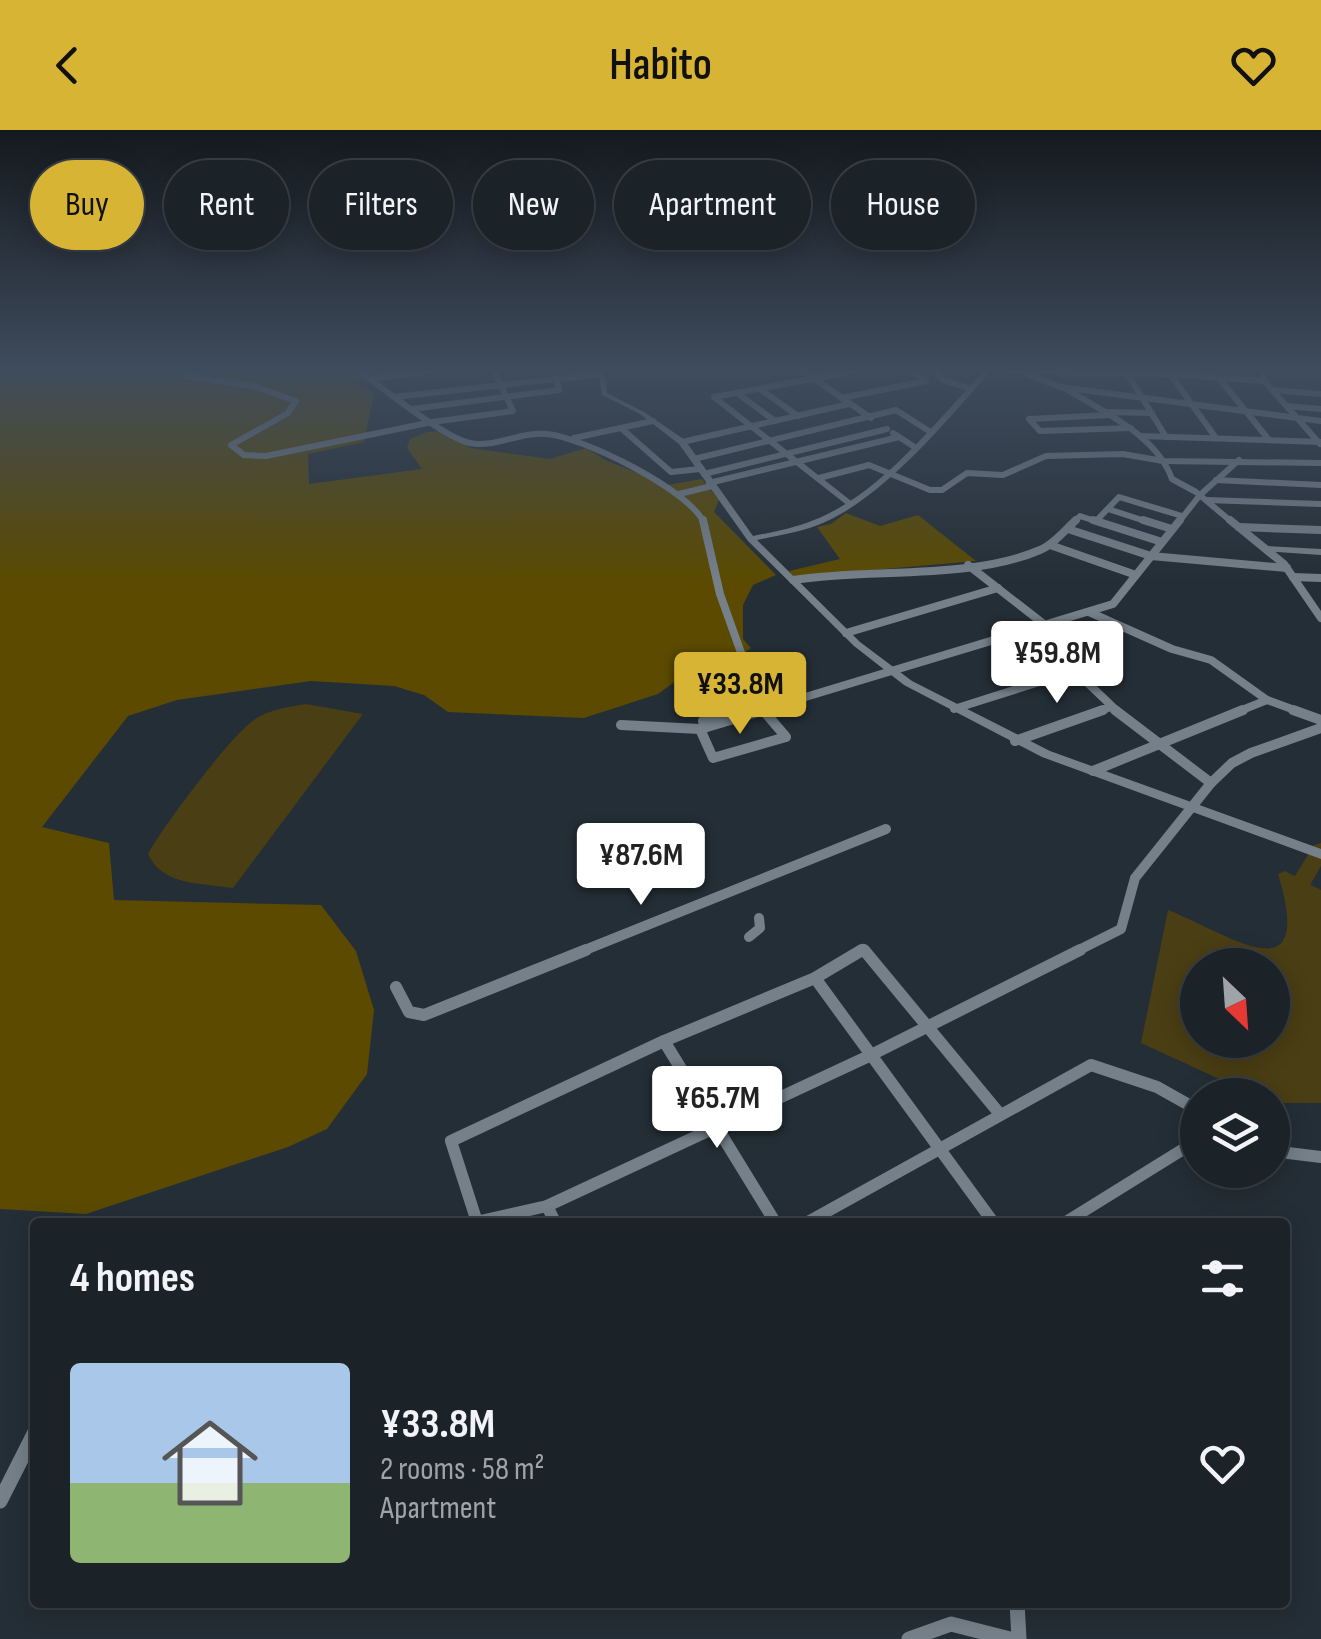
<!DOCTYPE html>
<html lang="en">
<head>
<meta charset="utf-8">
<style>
  body { margin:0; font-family:"Sofia Sans Condensed",sans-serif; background:#282f34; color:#f1f3f6; height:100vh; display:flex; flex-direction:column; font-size:38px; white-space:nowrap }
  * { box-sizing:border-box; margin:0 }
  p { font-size:32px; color:#a0a4a8 }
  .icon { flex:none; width:55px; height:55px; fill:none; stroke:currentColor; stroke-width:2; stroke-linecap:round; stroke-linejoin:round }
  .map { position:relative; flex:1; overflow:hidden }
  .drawer { position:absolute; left:30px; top:1088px; width:1260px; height:390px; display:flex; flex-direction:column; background:#1b2228; border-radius:10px; box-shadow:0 5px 25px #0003,0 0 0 2px #393f45 }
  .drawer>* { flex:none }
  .banner { position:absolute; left:30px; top:30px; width:1262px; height:90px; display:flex; gap:20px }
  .needle { width:65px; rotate:155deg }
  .buttons { position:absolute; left:1180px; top:818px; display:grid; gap:20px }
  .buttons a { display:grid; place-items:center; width:110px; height:110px; border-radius:50%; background:#1b2228; box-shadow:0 5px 25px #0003,0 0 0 2px #393f45; font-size:50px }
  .price { position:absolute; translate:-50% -85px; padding:0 22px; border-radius:10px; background:#fff; color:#222; font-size:32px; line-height:65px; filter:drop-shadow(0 2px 5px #0008) }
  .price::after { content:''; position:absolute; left:50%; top:60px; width:30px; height:22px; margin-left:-15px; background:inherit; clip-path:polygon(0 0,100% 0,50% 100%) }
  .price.current { background:#d7b434; color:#111 }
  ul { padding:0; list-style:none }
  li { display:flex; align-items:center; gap:30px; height:250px; padding:0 40px }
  li span { display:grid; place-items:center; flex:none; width:280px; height:200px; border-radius:10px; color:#555 }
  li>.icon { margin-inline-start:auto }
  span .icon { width:120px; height:120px; fill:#fffc; stroke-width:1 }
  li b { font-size:42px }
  h2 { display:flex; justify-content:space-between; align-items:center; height:120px; padding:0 40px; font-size:42px }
  .tag { padding:0 35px; border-radius:45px; background:#1b2228; box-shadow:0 5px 25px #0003,0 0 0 2px #393f45; font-size:35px; line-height:90px }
  .tag.current { background:#d7b434; color:#111 }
  header { display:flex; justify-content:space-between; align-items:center; height:130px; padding:0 40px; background:#d7b434; color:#111; font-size:45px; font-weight:600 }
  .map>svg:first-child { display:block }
</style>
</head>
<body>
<header><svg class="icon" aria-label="back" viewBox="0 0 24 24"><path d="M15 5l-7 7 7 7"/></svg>Habito<svg class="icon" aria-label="heart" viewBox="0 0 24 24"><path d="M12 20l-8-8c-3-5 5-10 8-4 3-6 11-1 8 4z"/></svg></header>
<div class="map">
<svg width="1321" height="1509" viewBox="0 0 1321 1509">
  <rect width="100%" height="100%" fill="#242e36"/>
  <g fill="#5b4a00">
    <path d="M0,241h395l-42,12 21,10 -10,49 -56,12 1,30 113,-15 -15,-21 3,-9 17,-7 17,-1 26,17 80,11 36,-11 19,12 62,25 35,-6 17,21 -5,12 62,63 -23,10 -10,20v34l8,9 -10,7 -42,9 -41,30 -74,24 -136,-6 -24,-17 -30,-9 -83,-5 -134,19 -49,16 -86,111 67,16 5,57 207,5 35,46 18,59 -7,64 -40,55 -39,18 -202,67 -86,-5z"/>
    <path d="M846,383l34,13 38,-11 58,46 -182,16 -5,-6 51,-12 -23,-32 14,-3z"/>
  </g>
  <g fill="#4a3e14" fill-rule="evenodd">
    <path d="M306,574l57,10 -130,174c-31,-5 -71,-2 -85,-34 13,-25 84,-120 106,-134 15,-11 35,-13 52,-16z"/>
    <path d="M1285,741l36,19v213h-47l-2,-8h-18l-113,-52 27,-133c61,24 148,89 110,-36zM1272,835v75h-74v-75z"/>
  </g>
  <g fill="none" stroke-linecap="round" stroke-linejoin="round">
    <path fill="#4a3e14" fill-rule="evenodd" d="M1321,713v23l-11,19 -3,26h-14l-3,-27 24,-39z"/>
    <g stroke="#75808a" stroke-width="6">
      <path d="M190,241l-6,5 69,10 43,15 -8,12 -57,32 13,10 22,1 166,-34 81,-11 -19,-40"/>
      <path d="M360,241c22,17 85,67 110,72 24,5 52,-12 77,-9 35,3 143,56 157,89"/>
      <path d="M803,241l68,47"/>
      <path d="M935,241l8,9 28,9"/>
      <path d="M1007,241l163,3 95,7"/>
      <path d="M1261,241l5,12 54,61"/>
      <path d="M1022,242l38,15 261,34"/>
      <path d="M1127,243l39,64"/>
      <path d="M1170,244l46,64"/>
      <path d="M1219,248l50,62"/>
      <path d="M370,249l61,-8"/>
      <path d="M1063,257c38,24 93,47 109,92l24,13 37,31"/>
      <path d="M760,259l38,27"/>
      <path d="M1273,260l48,4"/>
      <path d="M737,263l38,28"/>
      <path d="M394,267l207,-23"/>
      <path d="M841,268l85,-17 -15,-10"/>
      <path d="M1287,276l34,3"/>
      <path d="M412,279l147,-19 -3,-12"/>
      <path d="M1108,282l44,1"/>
      <path d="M1109,285l-80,4 11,12 91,-3"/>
      <path d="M621,298l50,44 29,-3"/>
      <path d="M893,303l20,13"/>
      <path d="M1141,306l180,6"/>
      <path d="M574,308l79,-17"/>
      <path d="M682,312l167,-38"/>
      <path d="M694,329l202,-49 33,21"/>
      <path d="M704,344l183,-45"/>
      <path d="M819,348l50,-13 61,25h12l25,-17 36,2 43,-19 77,-2 40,7 158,2"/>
      <path d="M1216,350l105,5"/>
      <path d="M709,353l190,-46"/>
      <path d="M679,364l33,-8"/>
      <path d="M1207,370l114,4"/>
      <path d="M849,373l-135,-106 141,-26"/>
      <path d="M1108,379l43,14"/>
      <path d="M1096,391l23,-24 63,19"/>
      <path d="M1073,393l7,-7 21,7"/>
      <path d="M1178,393l22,-28 39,-35"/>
    </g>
    <g stroke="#75808a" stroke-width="8">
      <path d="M703,390l17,74 34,95 -33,23"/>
      <path d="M1093,390l69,22"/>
      <path d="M1143,390l29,9"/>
      <path d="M1230,390l54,44 37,54"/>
      <path d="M1239,397l82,3"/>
      <path d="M1068,399l83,27 136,12"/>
      <path d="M1050,415l86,30"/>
      <path d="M968,435l77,60 42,39 -15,4 46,44"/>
      <path d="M1293,447l28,1"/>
      <path d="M793,450c76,-12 178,0 247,-30 13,-5 25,-20 36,-30"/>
      <path d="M1089,482l83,37 39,11 56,40 33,12"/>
      <path d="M846,503l152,-45"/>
      <path d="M954,579l120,-38"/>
      <path d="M756,582l357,-108 67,-84"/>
      <path d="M1096,582l15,-5"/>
      <path d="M1237,582l30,-12"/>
    </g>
    <g stroke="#75808a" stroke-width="10">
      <path d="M1115,580l96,73"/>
      <path d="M1293,580l28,10"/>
      <path d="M621,595l79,4 64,-19"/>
      <path d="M705,598l-2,-7 23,-11"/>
      <path d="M700,599l13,29 73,-21 -23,-27"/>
      <path d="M1015,611l88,-31"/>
      <path d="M1093,641l150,-61"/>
      <path d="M749,807l11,-9 -1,-10"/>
      <path d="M580,822l306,-123"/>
      <path d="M858,822l5,-3 3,3"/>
      <path d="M1075,822l46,-23 14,-51 76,-95 21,-20 19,-10 70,-25"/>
    </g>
    <g stroke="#75808a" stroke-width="12">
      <path d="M864,820l135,163"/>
      <path d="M815,848l178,244"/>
      <path d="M396,857l13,25 15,3 162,-65"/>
      <path d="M664,911l111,181"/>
      <path d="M1272,1021l49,6"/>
      <path d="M547,1076l8,16"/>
      <path d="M476,1092l71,-16 322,-150 211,-106"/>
      <path d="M477,1092l-26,-81 213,-100 151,-63 47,-28"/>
      <path d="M808,1092l283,-157 66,22 41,23"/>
      <path d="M1066,1092l132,-82"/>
    </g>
    <g stroke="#75808a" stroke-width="15">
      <path d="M0,1371l35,-69"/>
      <path d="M1017,1472l2,37"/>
      <path d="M909,1509l42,-15 59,15"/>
    </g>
    <g fill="#75808a" fill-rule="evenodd">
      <path d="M598,241h6l3,22 37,19 41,28 68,96c21,-4 41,-8 61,-16 67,-26 121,-98 170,-149h7c-46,51 -104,123 -166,151 -22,10 -45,13 -68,18l103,102 52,39 138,70 271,98v10l-279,-102 -138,-72 -50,-39 -106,-105 -69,-97 -39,-30 -38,-19z"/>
      <path d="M1266,416l55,3v6l-58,-4 -1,-2z"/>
    </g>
  </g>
  <linearGradient id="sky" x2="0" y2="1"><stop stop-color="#14191e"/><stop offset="0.53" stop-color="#3f4c5d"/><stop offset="1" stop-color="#3f4c5d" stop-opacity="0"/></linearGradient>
  <rect width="1321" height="453" fill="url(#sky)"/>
</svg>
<div class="buttons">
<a><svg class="needle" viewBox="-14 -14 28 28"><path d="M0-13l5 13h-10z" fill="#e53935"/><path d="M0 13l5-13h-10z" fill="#a0a4a8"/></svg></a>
<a><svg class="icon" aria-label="layers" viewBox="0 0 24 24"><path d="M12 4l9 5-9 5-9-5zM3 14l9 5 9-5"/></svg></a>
</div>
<b class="price" style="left:1057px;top:576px">¥59.8M</b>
<b class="price current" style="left:740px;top:607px">¥33.8M</b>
<b class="price" style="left:641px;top:778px">¥87.6M</b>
<b class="price" style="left:717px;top:1021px">¥65.7M</b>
<div class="banner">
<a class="tag current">Buy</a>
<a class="tag">Rent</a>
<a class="tag">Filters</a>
<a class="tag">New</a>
<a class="tag">Apartment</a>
<a class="tag">House</a>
</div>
<section class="drawer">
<h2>4 homes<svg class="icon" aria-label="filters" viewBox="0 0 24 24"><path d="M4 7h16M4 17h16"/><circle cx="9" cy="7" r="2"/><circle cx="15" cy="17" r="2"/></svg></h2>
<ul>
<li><span style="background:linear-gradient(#a9c7e8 60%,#8fb573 0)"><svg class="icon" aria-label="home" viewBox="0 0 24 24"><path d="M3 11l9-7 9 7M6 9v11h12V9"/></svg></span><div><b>¥33.8M</b><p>2 rooms · 58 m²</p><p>Apartment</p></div><svg class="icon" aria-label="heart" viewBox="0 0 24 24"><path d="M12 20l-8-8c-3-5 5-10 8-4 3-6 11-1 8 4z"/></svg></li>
</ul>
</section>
</div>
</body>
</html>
